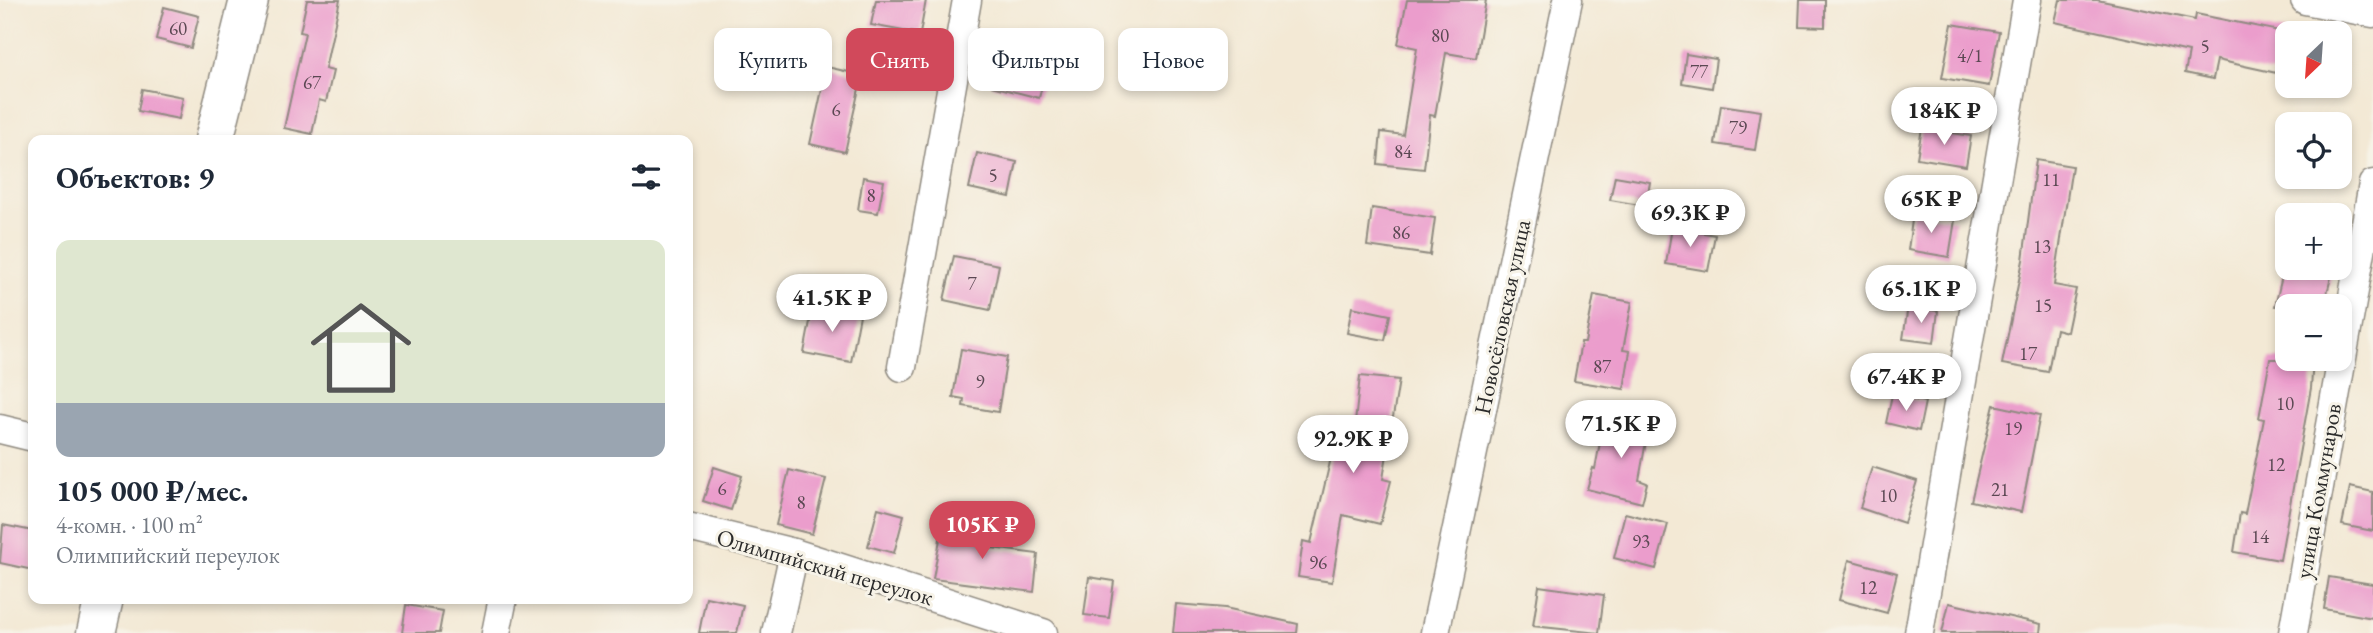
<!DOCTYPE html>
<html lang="ru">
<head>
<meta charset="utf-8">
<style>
  body { margin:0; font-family:"EB Garamond",serif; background:#f6f6f7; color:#1f2937; height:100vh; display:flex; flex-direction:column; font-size:26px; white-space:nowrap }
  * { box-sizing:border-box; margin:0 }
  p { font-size:23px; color:#747a83 }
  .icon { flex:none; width:38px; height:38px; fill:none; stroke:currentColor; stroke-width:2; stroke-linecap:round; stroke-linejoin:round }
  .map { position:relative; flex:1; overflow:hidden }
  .drawer { position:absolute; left:28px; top:135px; width:665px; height:469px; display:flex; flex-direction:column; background:#fff; border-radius:14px; box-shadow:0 4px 10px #0003 }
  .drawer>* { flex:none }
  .guide { position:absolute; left:714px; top:28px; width:665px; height:63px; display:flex; gap:14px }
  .needle { width:46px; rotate:205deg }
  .fabs { position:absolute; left:2275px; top:21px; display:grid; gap:14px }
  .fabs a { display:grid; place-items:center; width:77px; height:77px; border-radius:14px; background:#fff; box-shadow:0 4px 10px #0003; font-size:35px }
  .price { position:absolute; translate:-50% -60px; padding:0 16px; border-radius:24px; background:#fff; color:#222; font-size:23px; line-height:46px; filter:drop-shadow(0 2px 4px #0008) }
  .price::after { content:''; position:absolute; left:50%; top:42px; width:21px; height:16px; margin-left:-10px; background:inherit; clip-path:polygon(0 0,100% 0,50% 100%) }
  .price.current { background:#d1495b; color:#fff }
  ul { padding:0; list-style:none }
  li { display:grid; align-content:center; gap:14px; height:371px; padding:0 28px }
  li+li { border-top:2px solid #e0e1e3 }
  li span { display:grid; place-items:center; height:217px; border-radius:14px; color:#555 }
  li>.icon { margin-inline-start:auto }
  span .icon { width:126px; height:126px; fill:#fffc; stroke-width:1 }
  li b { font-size:30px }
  h2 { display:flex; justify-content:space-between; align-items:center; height:84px; padding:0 28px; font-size:30px }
  .tag { padding:0 24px; border-radius:14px; background:#fff; box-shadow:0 4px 10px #0003; font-size:24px; line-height:63px }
  .tag.current { background:#d1495b; color:#fff }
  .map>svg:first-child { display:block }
</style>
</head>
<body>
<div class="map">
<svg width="2373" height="633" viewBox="0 0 2373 633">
  <rect width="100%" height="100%" fill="#f7f3e8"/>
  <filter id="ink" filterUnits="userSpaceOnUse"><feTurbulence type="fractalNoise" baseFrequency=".0143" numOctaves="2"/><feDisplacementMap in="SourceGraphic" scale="14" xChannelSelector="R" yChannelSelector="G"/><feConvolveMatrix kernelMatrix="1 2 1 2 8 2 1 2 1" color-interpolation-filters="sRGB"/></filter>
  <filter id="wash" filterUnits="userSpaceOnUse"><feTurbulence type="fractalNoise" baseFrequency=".00686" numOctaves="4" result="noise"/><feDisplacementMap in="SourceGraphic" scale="28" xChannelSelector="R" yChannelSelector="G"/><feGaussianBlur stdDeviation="1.57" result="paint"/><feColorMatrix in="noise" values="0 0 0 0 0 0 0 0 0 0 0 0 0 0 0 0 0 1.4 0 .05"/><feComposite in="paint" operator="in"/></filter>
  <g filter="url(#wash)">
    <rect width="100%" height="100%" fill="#f3e9d5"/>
    <g id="blocks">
      <g fill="#eb9dcc">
        <path d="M307,0h33l-15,69 8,2 -7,31 -7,-2 -7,34 -28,-6 21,-95 -5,-1z"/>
        <path d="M876,0h50l-6,34 -49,-9z"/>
        <path d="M1407,0h79l-10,58 -30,-5 -11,63 -5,-1 -6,54 -46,-5 3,-32 22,3 14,-87 -19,-4z"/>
        <path d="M1800,0h25v27l-26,-1z"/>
        <path d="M2060,0h37l98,20 1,-6 93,19 -8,41 -64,-14 -4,19 -28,-6 4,-21 -134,-30z"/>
        <path d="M164,7l35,9 -8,32 -35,-9z"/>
        <path d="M1952,24l47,8 -10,54 -47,-8z"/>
        <path d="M1004,35l48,11 -13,52 -47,-12z"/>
        <path d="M1686,54l30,5 -4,29 -30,-5z"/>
        <path d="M827,67l35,8 -17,77 -35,-8z"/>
        <path d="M142,89l41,8 -4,22 -41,-8z"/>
        <path d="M1721,105l40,6 -6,39 -40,-6z"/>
        <path d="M1922,128l49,8 -5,30 -49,-8z"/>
        <path d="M977,153l40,9 -7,35 -41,-9z"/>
        <path d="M2036,160l36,6 -18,119 22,4 -9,43 -11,-3 -8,43 -46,-8 21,-104z"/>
        <path d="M1615,176l35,6 -4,24 -36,-6z"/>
        <path d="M863,177l21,4 -6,32 -20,-3z"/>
        <path d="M1372,208l63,10 -5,37 -63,-9z"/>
        <path d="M1913,213l42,7 -6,37 -41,-7z"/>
        <path d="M1672,227l43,8 -7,36 -42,-7z"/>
        <path d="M954,256l45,9 -9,45 -46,-10z"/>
        <path d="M2284,268h29l19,5 -8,33h-49z"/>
        <path d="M1594,295l38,7 -9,48 7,1 -6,38 -50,-8 7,-38h4z"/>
        <path d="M813,306l47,9 -9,47 -47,-9z"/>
        <path d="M1908,306l30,5 -4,32 -31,-4z"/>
        <path d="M1352,307l38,8 -5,25 -38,-7z"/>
        <path d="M961,349l46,8 -9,55 -35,-6 1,-7 -11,-2z"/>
        <path d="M2270,359h43l-2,29 -31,172 -46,-8 6,-39 5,1 19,-95 -5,-1z"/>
        <path d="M1360,376l39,4 -16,99 8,2 -11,43 -37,-9 -11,67 -34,-5 5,-36 8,2 23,-98 -9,-2 5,-25 25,5z"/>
        <path d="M1892,395l33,7 -6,29 -33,-8z"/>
        <path d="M1994,405l46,10 -19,97 -50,-11z"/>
        <path d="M1605,416l44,9 -10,55 8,3 -5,20 -55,-14 6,-21 2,1z"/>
        <path d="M714,467l28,9 -11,34 -28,-9z"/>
        <path d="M1872,467l45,14 -13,42 -44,-15z"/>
        <path d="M789,470l37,9 -14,55 -36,-9z"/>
        <path d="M2350,487l23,5v39l-31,-6z"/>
        <path d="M878,508l26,7 -10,38 -26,-7z"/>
        <path d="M1625,513l43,11 -12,45 -42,-11z"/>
        <path d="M943,522l43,8 -3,17 55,7 -4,38 -101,-13z"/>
        <path d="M3,525l30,6v39l-33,-7z"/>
        <path d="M1849,560l48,13 -10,40 -48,-13z"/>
        <path d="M1089,577l25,4 -5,37 -25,-3z"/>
        <path d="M2329,577l44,7v34l-49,-9z"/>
        <path d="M1539,586l65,9 -5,38 -66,-7z"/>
        <path d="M706,597l37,8 -6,28h-38z"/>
        <path d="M1949,603l92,21 -1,9h-98z"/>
        <path d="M1176,604l49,4 73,16 -1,9h-124z"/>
        <path d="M406,605l37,6 -4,22h-37z"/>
      </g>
    </g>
  </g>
  <g filter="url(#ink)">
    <use href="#blocks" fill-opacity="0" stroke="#8f8a80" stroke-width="2"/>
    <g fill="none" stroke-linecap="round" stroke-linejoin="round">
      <g stroke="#8f8a80" stroke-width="31">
        <g id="street">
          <path d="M2305,0l68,13"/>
          <path d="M902,367l65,-367"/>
          <path d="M0,429l33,8"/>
          <path d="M688,527l106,26 249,80"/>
          <path d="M496,633l7,-35"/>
          <path d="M776,633l18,-80"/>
          <path d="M1435,633l133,-633"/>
          <path d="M1919,633l108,-633"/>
          <path d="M2293,633l80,-449"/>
        </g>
      </g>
      <g stroke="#8f8a80" stroke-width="41">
        <g id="secondary">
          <path d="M214,140l35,-140"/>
          <path d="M96,633l8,-35"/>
        </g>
      </g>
      <use href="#street" stroke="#fff" stroke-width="28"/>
      <use href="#secondary" stroke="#fff" stroke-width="38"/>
    </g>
  </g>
  <g text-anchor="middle" stroke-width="6" stroke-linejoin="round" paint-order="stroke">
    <g font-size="19" fill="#5b4853">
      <text x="178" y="35">60</text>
      <text x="1440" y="42">80</text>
      <text x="2205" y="53">5</text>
      <text x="1970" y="62">4/1</text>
      <text x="1699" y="78">77</text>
      <text x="312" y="89">67</text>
      <text x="836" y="116">6</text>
      <text x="1738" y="134">79</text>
      <text x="1403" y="158">84</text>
      <text x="993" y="182">5</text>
      <text x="2051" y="186">11</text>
      <text x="871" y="202">8</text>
      <text x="1401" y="239">86</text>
      <text x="2042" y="253">13</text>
      <text x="972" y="290">7</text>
      <text x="2043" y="312">15</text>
      <text x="2028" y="360">17</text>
      <text x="1602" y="373">87</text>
      <text x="980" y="388">9</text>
      <text x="2285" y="410">10</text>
      <text x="2013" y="435">19</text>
      <text x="2276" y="471">12</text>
      <text x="722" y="495">6</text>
      <text x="2000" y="496">21</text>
      <text x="1888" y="502">10</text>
      <text x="801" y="509">8</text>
      <text x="2260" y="543">14</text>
      <text x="1641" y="548">93</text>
      <text x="1318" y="569">96</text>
      <text x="1868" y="594">12</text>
    </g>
    <g font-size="23" fill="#2b2b2b" stroke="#f7f3e8">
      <text transform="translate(1502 317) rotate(-78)" y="8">Новосёловская улица</text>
      <text transform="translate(2318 491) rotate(-80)" y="8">улица Коммунаров</text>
      <text transform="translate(825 567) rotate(16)" y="8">Олимпийский переулок</text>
    </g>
  </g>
</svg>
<div class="fabs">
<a><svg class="needle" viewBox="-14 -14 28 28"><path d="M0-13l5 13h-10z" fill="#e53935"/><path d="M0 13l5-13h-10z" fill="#747a83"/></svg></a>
<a><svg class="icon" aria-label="locate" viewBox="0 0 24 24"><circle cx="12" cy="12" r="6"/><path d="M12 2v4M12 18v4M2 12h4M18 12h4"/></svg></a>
<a>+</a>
<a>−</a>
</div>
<b class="price" style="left:1944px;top:147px">184K ₽</b>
<b class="price" style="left:1931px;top:235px">65K ₽</b>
<b class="price" style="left:1690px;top:249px">69.3K ₽</b>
<b class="price" style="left:1921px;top:325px">65.1K ₽</b>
<b class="price" style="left:832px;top:334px">41.5K ₽</b>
<b class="price" style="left:1906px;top:413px">67.4K ₽</b>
<b class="price" style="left:1621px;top:460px">71.5K ₽</b>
<b class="price" style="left:1353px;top:475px">92.9K ₽</b>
<b class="price current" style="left:982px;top:561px">105K ₽</b>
<div class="guide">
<a class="tag">Купить</a>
<a class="tag current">Снять</a>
<a class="tag">Фильтры</a>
<a class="tag">Новое</a>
</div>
<section class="drawer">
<h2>Объектов: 9<svg class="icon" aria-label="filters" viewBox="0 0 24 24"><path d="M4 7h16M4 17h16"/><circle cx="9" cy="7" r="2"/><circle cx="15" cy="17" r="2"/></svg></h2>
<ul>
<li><span style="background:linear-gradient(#dfe7d0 75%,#9aa5b1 0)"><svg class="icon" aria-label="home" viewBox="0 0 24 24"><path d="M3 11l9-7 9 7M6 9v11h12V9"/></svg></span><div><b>105 000 ₽/мес.</b><p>4-комн. · 100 m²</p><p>Олимпийский переулок</p></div></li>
</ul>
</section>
</div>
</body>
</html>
